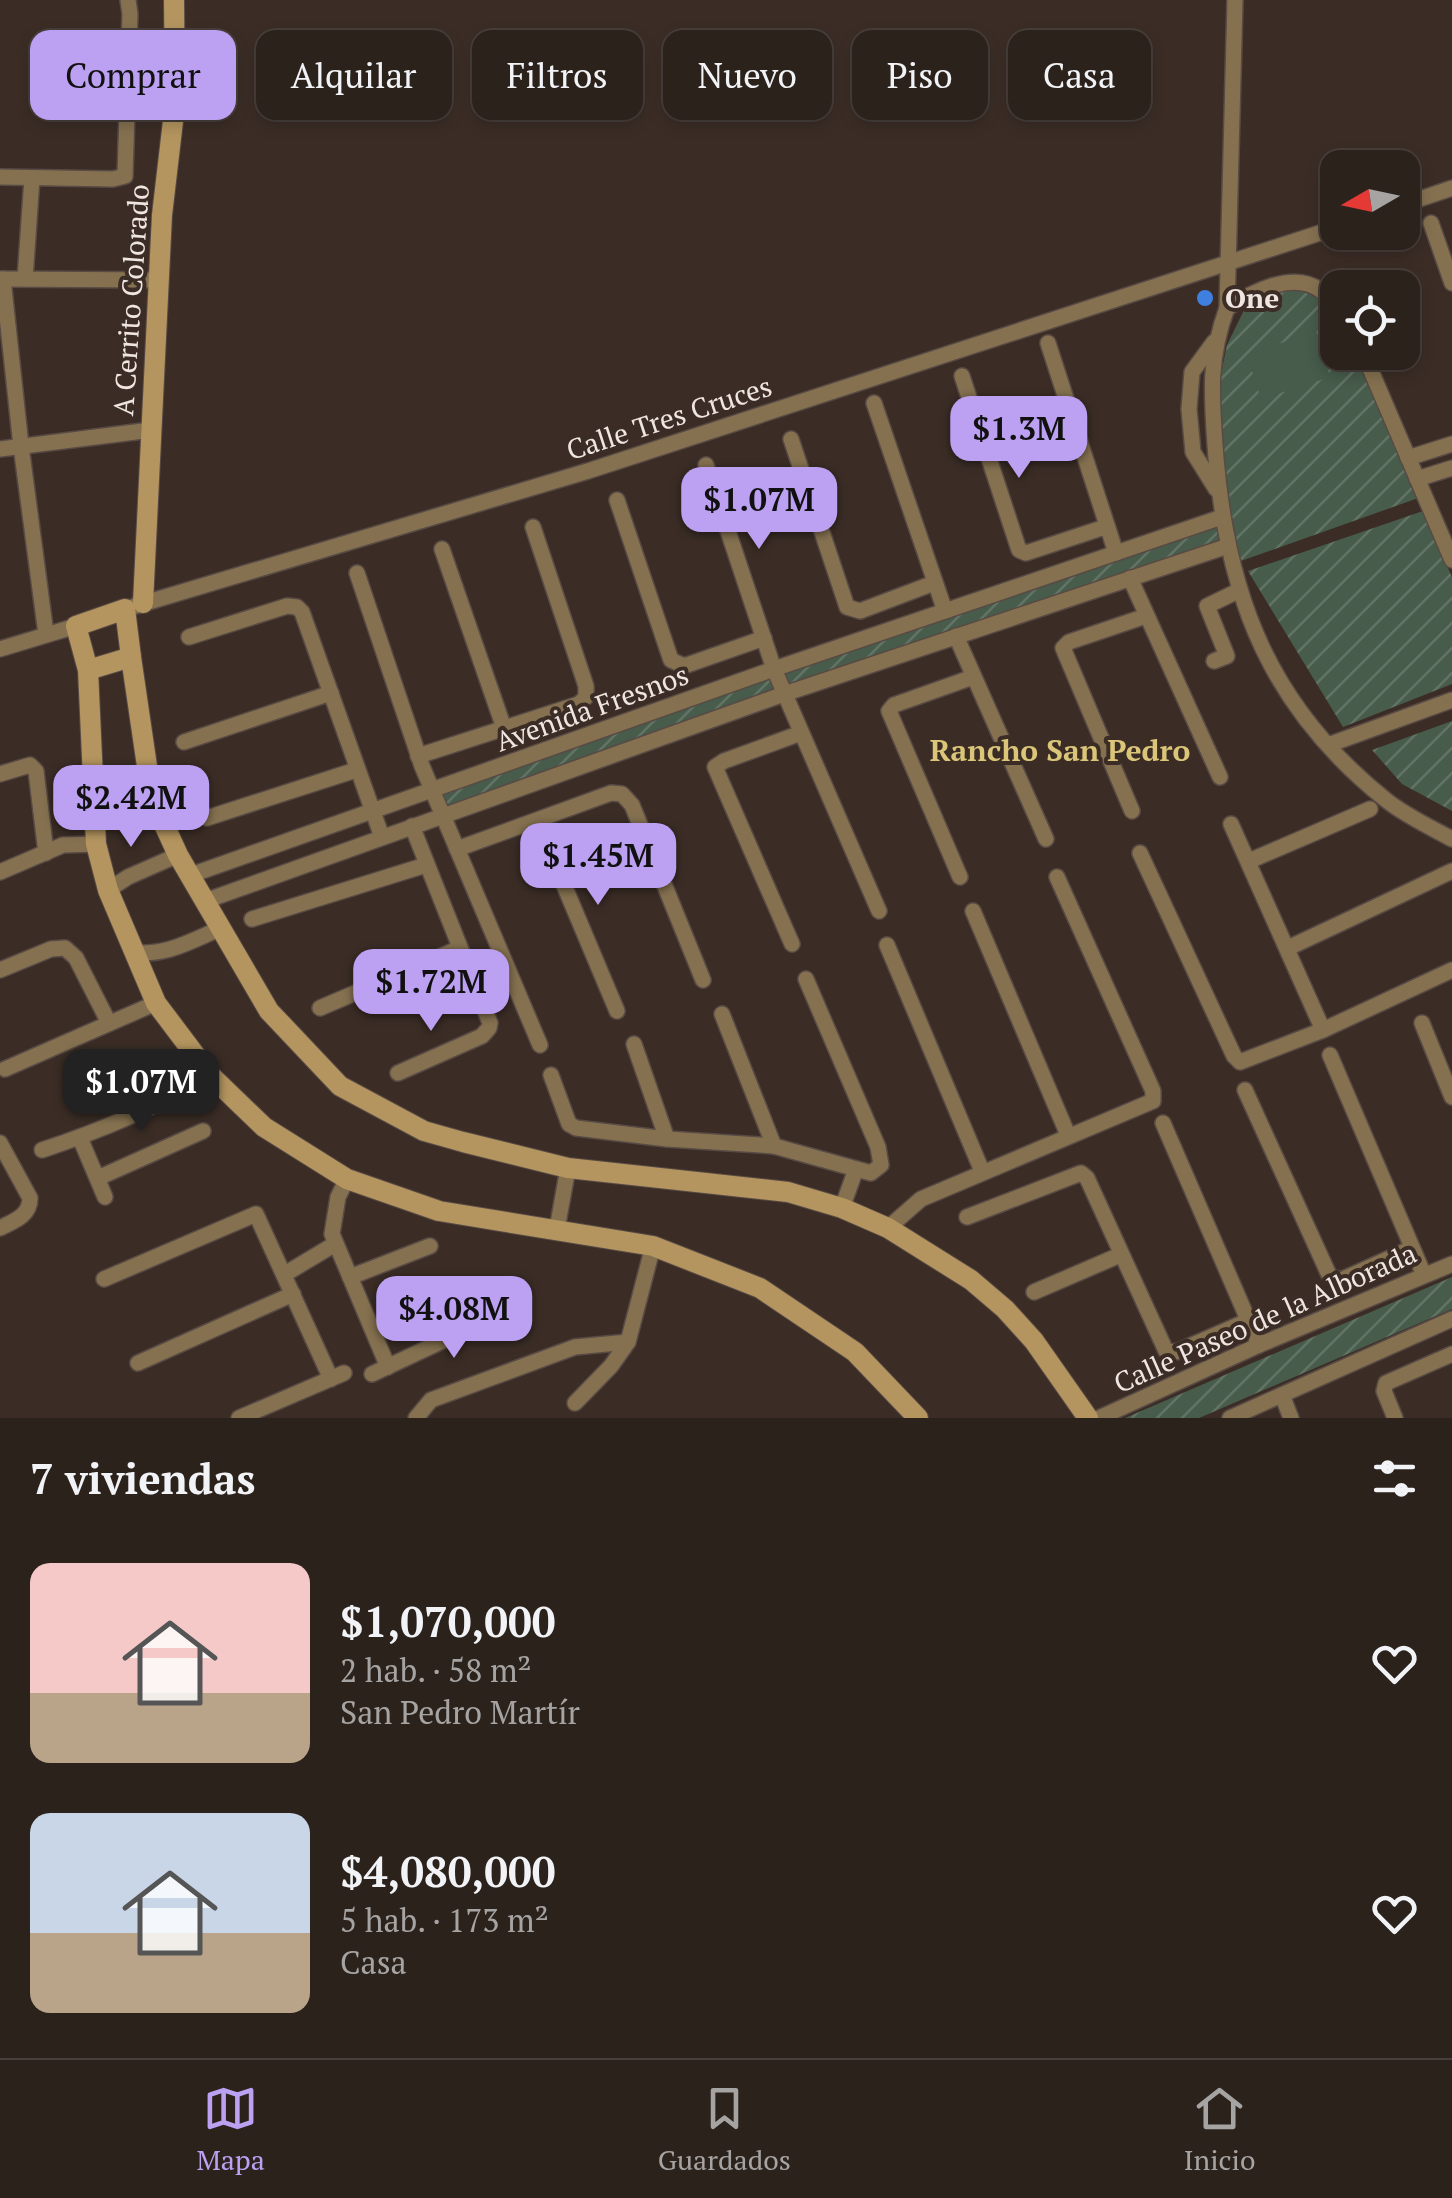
<!DOCTYPE html>
<html lang="es">
<head>
<meta charset="utf-8">
<style>
  body { margin:0; font-family:"PT Serif",serif; background:#342a25; color:#f1f3f6; height:100vh; display:flex; flex-direction:column; font-size:38px; white-space:nowrap }
  * { box-sizing:border-box; margin:0 }
  p { font-size:32px; color:#a6a4a3 }
  .icon { flex:none; width:55px; height:55px; fill:none; stroke:currentColor; stroke-width:2; stroke-linecap:round; stroke-linejoin:round }
  .map { position:relative; height:1418px; overflow:hidden }
  .drawer { display:flex; flex-direction:column; background:#2c221c; flex:1 }
  .drawer>* { flex:none }
  .guide { position:absolute; left:30px; top:30px; width:1392px; height:90px; display:flex; gap:20px }
  .needle { width:65px; rotate:261deg }
  .buttons { position:absolute; left:1320px; top:150px; display:grid; gap:20px }
  .buttons a { display:grid; place-items:center; width:100px; height:100px; border-radius:20px; background:#2c221c; box-shadow:0 5px 15px #0003,0 0 0 2px #483f3b; font-size:50px }
  .price { position:absolute; translate:-50% -85px; padding:0 22px; border-radius:20px; background:#bca0f2; color:#111; font-size:32px; line-height:65px; filter:drop-shadow(0 2px 5px #0008) }
  .price::after { content:''; position:absolute; left:50%; top:60px; width:30px; height:22px; margin-left:-15px; background:inherit; clip-path:polygon(0 0,100% 0,50% 100%) }
  .price.selected { background:#222; color:#fff }
  ul { padding:0; list-style:none }
  li { display:flex; align-items:center; gap:30px; height:250px; padding:0 30px }
  li span { display:grid; place-items:center; flex:none; width:280px; height:200px; border-radius:20px; color:#555 }
  li>.icon { margin-inline-start:auto }
  span .icon { width:120px; height:120px; fill:#fffc; stroke-width:1 }
  li b { font-size:42px }
  h2 { display:flex; justify-content:space-between; align-items:center; height:120px; padding:0 30px; font-size:42px }
  .chip { padding:0 35px; border-radius:20px; background:#2c221c; box-shadow:0 5px 15px #0003,0 0 0 2px #483f3b; font-size:35px; line-height:90px }
  .chip.selected { background:#bca0f2; color:#111 }
  .tab-bar { display:flex; justify-content:space-around; align-items:center; height:140px; border-top:2px solid #483f3b; background:#2c221c; font-size:28px; color:#a6a4a3 }
  .tab-bar a { display:grid; justify-items:center; gap:5px }
  .tab-bar .selected { color:#bca0f2 }
  .map>svg:first-child { display:block }
</style>
</head>
<body>
<div class="map">
<svg width="1452" height="1418" viewBox="0 0 1452 1418">
  <defs>
    <pattern id="garden-furrows" width="10" height="10" patternUnits="userSpaceOnUse" patternTransform="scale(2.5)"><rect width="10" height="10" fill="#475c4b"/><path d="M-1 1l2-2M0 10L10 0M9 11l2-2" fill="none" stroke="#627365"/></pattern>
  </defs>
  <rect width="100%" height="100%" fill="#3b2d26"/>
  <g fill="url(#garden-furrows)">
    <path d="M1297,290l25,8 15,18 1,36 20,1 66,143 -186,66 -7,-22 -16,-138 12,-57 17,-35 28,-19z"/>
    <path d="M1423,511l29,66v107l-109,43 -95,-156z"/>
    <path d="M1222,517l6,29 -786,270 -10,-24z"/>
    <path d="M1452,721v90l-50,-27 -30,-34z"/>
    <path d="M1452,1277v32l-253,109h-74z"/>
  </g>
  <path fill="#475c4b" d="M1316,331l14,46 -69,22 -14,-44z"/>
  <g fill="none" stroke-linecap="round" stroke-linejoin="round">
    <g stroke="#584a44" stroke-width="18">
      <g id="street">
        <path d="M1235,0l-8,308c-20,54 -15,93 -11,150 12,143 56,251 170,342 20,16 44,27 66,39"/>
        <path d="M0,177l113,2 12,-3 5,-162 -2,-14"/>
        <path d="M1402,205l50,-17"/>
        <path d="M1431,223l21,60"/>
        <path d="M0,279l159,1"/>
        <path d="M3,279l18,167 25,188"/>
        <path d="M25,279l7,-101"/>
        <path d="M1227,308c24,-15 65,-38 93,-18 7,4 12,13 18,18"/>
        <path d="M1214,342l-22,30 -3,37 4,43 23,37"/>
        <path d="M1048,343l68,210"/>
        <path d="M1363,352l89,208"/>
        <path d="M962,376l57,174 7,3 79,-26"/>
        <path d="M874,403l71,208"/>
        <path d="M791,439l56,168 13,4 74,-28"/>
        <path d="M0,449l151,-19"/>
        <path d="M1408,458l44,-14"/>
        <path d="M706,465l68,204 105,242"/>
        <path d="M1417,479l35,-11"/>
        <path d="M617,500l54,160 13,6 80,-28"/>
        <path d="M442,549l62,179"/>
        <path d="M357,573l65,193 118,279"/>
        <path d="M1130,578l90,199"/>
        <path d="M135,606l453,-135 750,-244"/>
        <path d="M956,636l90,203"/>
        <path d="M189,637l98,-31 10,1 5,5 80,225"/>
        <path d="M0,649l76,-23"/>
        <path d="M1214,661l13,-5 -20,-50 33,-16"/>
        <path d="M184,742l147,-49"/>
        <path d="M1328,745l124,-45"/>
        <path d="M418,756l161,-52 7,-7v-11l-53,-159"/>
        <path d="M0,774l30,-9 6,6 10,82"/>
        <path d="M1132,811l-69,-163 6,-6 77,-26"/>
        <path d="M207,818l149,-48"/>
        <path d="M537,821l80,190"/>
        <path d="M1231,824l92,206"/>
        <path d="M457,849l154,-56 11,1 10,11 71,175"/>
        <path d="M1140,853l94,203 6,6 83,-32 129,-60"/>
        <path d="M1249,861l121,-52"/>
        <path d="M0,872l63,-27 33,-1"/>
        <path d="M191,875l583,-206 448,-152"/>
        <path d="M960,877l-71,-166 5,-6 79,-28"/>
        <path d="M108,890l20,-13 50,-22"/>
        <path d="M205,901l579,-207 444,-148"/>
        <path d="M973,911l95,224"/>
        <path d="M252,919l174,-54"/>
        <path d="M792,944l-77,-177 9,-6 77,-28"/>
        <path d="M887,945l95,226"/>
        <path d="M1288,948l164,-77"/>
        <path d="M133,952c31,5 58,-11 86,-23"/>
        <path d="M0,970l51,-21 14,-1 11,10 33,65"/>
        <path d="M320,1008l140,-60"/>
        <path d="M722,1014l52,132"/>
        <path d="M1422,1023l30,74"/>
        <path d="M634,1044l33,95"/>
        <path d="M1330,1055l94,220"/>
        <path d="M5,1069l151,-66"/>
        <path d="M398,1073l84,-37 7,-8 1,-5 -78,-197"/>
        <path d="M551,1075l18,49 7,4 91,11 107,7 97,27 10,-8 -3,-18 -72,-168"/>
        <path d="M1245,1090l85,187 11,3 71,-32"/>
        <path d="M1163,1123l96,222"/>
        <path d="M80,1138l25,59"/>
        <path d="M0,1143l30,55c0,18 -16,23 -30,30"/>
        <path d="M42,1150c58,-19 116,-44 169,-74"/>
        <path d="M98,1178l105,-47"/>
        <path d="M347,1179l-9,18 -6,37 56,133"/>
        <path d="M842,1208l14,-39"/>
        <path d="M967,1217l114,-44 6,5 79,173 10,1 71,-31"/>
        <path d="M888,1228l33,-29 232,-98v-10l-96,-214"/>
        <path d="M557,1229l11,-61"/>
        <path d="M285,1274l50,-30"/>
        <path d="M350,1277l80,-31"/>
        <path d="M104,1279l152,-65 75,165"/>
        <path d="M1034,1292l86,-37"/>
        <path d="M138,1363l155,-69"/>
        <path d="M372,1374l145,-68"/>
        <path d="M1282,1395l9,23"/>
        <path d="M575,1403l36,-37 17,-24 25,-96"/>
        <path d="M239,1418l105,-45"/>
        <path d="M416,1418l15,-18 144,-53 53,-5"/>
        <path d="M1099,1418l160,-73 193,-81"/>
        <path d="M1230,1418l222,-99"/>
        <path d="M1395,1418l-11,-27 2,-8 66,-29"/>
      </g>
    </g>
    <g stroke="#584a44" stroke-width="22">
      <g id="secondary">
        <path d="M143,603l19,-388 13,-111 -1,-104"/>
        <path d="M131,657l17,116 14,47 16,35 91,156 71,75 84,45 39,11 105,26 220,24 54,16 46,20 83,52 34,29 29,32 54,77"/>
        <path d="M88,670l43,-13 -6,-48 -49,17 12,44 8,174 12,46 48,113 55,73 53,51 83,52 92,32 214,35 107,42 95,64 63,66"/>
      </g>
    </g>
    <use href="#street" stroke="#857150" stroke-width="15"/>
    <use href="#secondary" stroke="#b4955f" stroke-width="20"/>
  </g>
  <circle fill="#3f7fe0" stroke="#3b2d26" stroke-width="4" cx="1205" cy="298" r="10"/>
  <g text-anchor="middle" stroke-width="8" stroke-linejoin="round" paint-order="stroke">
    <g font-size="28" font-weight="bold" fill="#efe5e1" stroke="#3b2d26" text-anchor="start">
      <text x="1225" y="308">One</text>
    </g>
    <g font-size="28" fill="#efe5e1" stroke="#3b2d26">
      <text transform="translate(131 300) rotate(-86)" y="10">A Cerrito Colorado</text>
      <text transform="translate(669 418) rotate(-18)" y="10">Calle Tres Cruces</text>
      <text transform="translate(592 708) rotate(-20)" y="10">Avenida Fresnos</text>
      <text transform="translate(1265 1318) rotate(-24)" y="10">Calle Paseo de la Alborada</text>
    </g>
    <g font-size="30" font-weight="bold" fill="#dac578" stroke="#3b2d26">
      <text x="1060" y="761">Rancho San Pedro</text>
    </g>
  </g>
</svg>
<div class="buttons">
<a><svg class="needle" viewBox="-14 -14 28 28"><path d="M0-13l5 13h-10z" fill="#e53935"/><path d="M0 13l5-13h-10z" fill="#a6a4a3"/></svg></a>
<a><svg class="icon" aria-label="locate" viewBox="0 0 24 24"><circle cx="12" cy="12" r="6"/><path d="M12 2v4M12 18v4M2 12h4M18 12h4"/></svg></a>
</div>
<b class="price" style="left:1019px;top:481px">$1.3M</b>
<b class="price" style="left:759px;top:552px">$1.07M</b>
<b class="price" style="left:131px;top:850px">$2.42M</b>
<b class="price" style="left:598px;top:908px">$1.45M</b>
<b class="price" style="left:431px;top:1034px">$1.72M</b>
<b class="price selected" style="left:141px;top:1134px">$1.07M</b>
<b class="price" style="left:454px;top:1361px">$4.08M</b>
<div class="guide">
<a class="chip selected">Comprar</a>
<a class="chip">Alquilar</a>
<a class="chip">Filtros</a>
<a class="chip">Nuevo</a>
<a class="chip">Piso</a>
<a class="chip">Casa</a>
</div>
</div>
<section class="drawer">
<h2>7 viviendas<svg class="icon" aria-label="filters" viewBox="0 0 24 24"><path d="M4 7h16M4 17h16"/><circle cx="9" cy="7" r="2"/><circle cx="15" cy="17" r="2"/></svg></h2>
<ul>
<li><span style="background:linear-gradient(#f6c9c9 65%,#b9a48a 0)"><svg class="icon" aria-label="home" viewBox="0 0 24 24"><path d="M3 11l9-7 9 7M6 9v11h12V9"/></svg></span><div><b>$1,070,000</b><p>2 hab. · 58 m²</p><p>San Pedro Martír</p></div><svg class="icon" aria-label="heart" viewBox="0 0 24 24"><path d="M12 20l-8-8c-3-5 5-10 8-4 3-6 11-1 8 4z"/></svg></li>
<li><span style="background:linear-gradient(#c9d6e8 60%,#b9a48a 0)"><svg class="icon" aria-label="home" viewBox="0 0 24 24"><path d="M3 11l9-7 9 7M6 9v11h12V9"/></svg></span><div><b>$4,080,000</b><p>5 hab. · 173 m²</p><p>Casa</p></div><svg class="icon" aria-label="heart" viewBox="0 0 24 24"><path d="M12 20l-8-8c-3-5 5-10 8-4 3-6 11-1 8 4z"/></svg></li>
</ul>
</section>
<nav class="tab-bar">
<a class="selected"><svg class="icon" aria-label="map" viewBox="0 0 24 24"><path d="M3 6l6-2 6 2 6-2v14l-6 2-6-2-6 2zM9 4v14M15 6v14"/></svg>Mapa</a>
<a><svg class="icon" aria-label="saved" viewBox="0 0 24 24"><path d="M7 4h10v16l-5-4-5 4z"/></svg>Guardados</a>
<a><svg class="icon" aria-label="home" viewBox="0 0 24 24"><path d="M3 11l9-7 9 7M6 9v11h12V9"/></svg>Inicio</a>
</nav>
</body>
</html>
